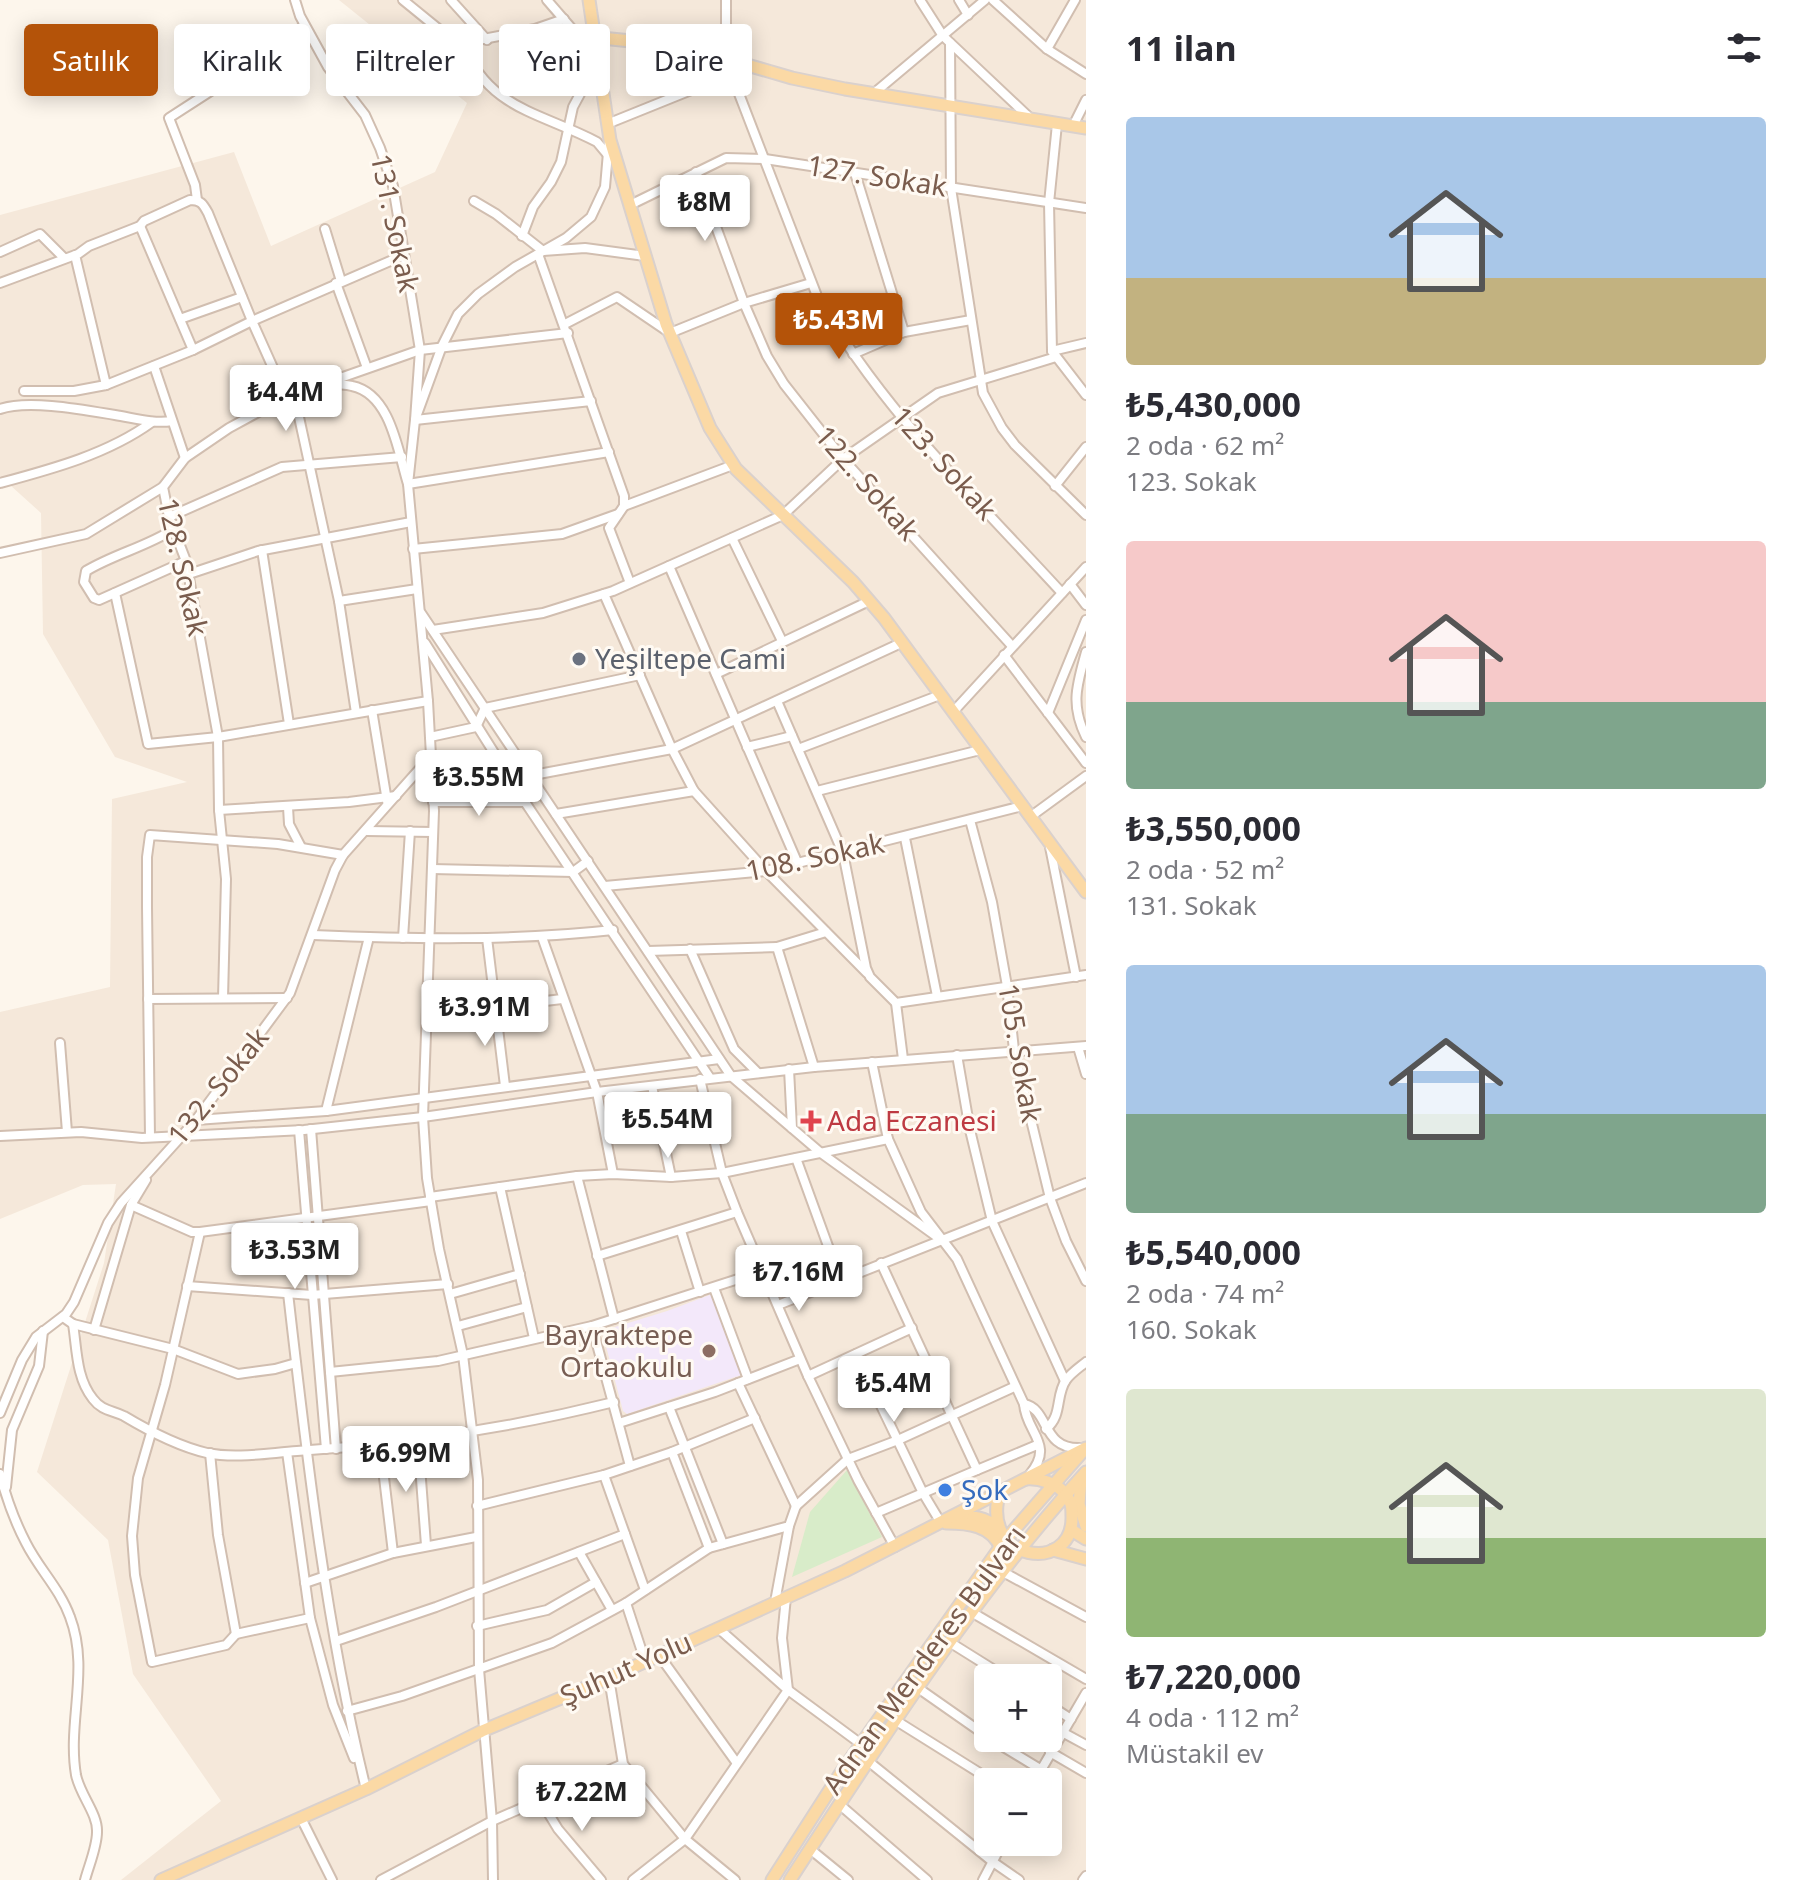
<!DOCTYPE html>
<html lang="tr">
<head>
<meta charset="utf-8">
<style>
  body { margin:0; font-family:"Noto Sans",sans-serif; background:#f7f7f7; color:#2b2b33; height:100vh; display:flex; flex-direction:column; font-size:30px; white-space:nowrap }
  * { box-sizing:border-box; margin:0 }
  p { font-size:26px; color:#7c7c81 }
  .icon { flex:none; width:44px; height:44px; fill:none; stroke:currentColor; stroke-width:2; stroke-linecap:round; stroke-linejoin:round }
  .map { position:relative; flex:1; overflow:hidden }
  .drawer { display:flex; flex-direction:column; background:#fff; width:720px }
  .drawer>* { flex:none }
  .guide { position:absolute; left:24px; top:24px; width:760px; height:72px; display:flex; gap:16px }
  .controls { position:absolute; left:974px; top:1664px; display:grid; gap:16px }
  .controls a { display:grid; place-items:center; width:88px; height:88px; border-radius:8px; background:#fff; box-shadow:0 4px 20px #0003; font-size:40px }
  .price { position:absolute; translate:-50% -68px; padding:0 18px; border-radius:8px; background:#fff; color:#222; font-size:26px; line-height:52px; filter:drop-shadow(0 2px 4px #0008) }
  .price::after { content:''; position:absolute; left:50%; top:48px; width:24px; height:18px; margin-left:-12px; background:inherit; clip-path:polygon(0 0,100% 0,50% 100%) }
  .price.active { background:#b45309; color:#fff }
  ul { padding:0; list-style:none }
  li { display:grid; align-content:center; gap:16px; height:424px; padding:0 40px }
  li span { display:grid; place-items:center; height:248px; border-radius:8px; color:#555 }
  li>.icon { margin-inline-start:auto }
  span .icon { width:144px; height:144px; fill:#fffc; stroke-width:1 }
  li b { font-size:34px }
  h2 { display:flex; justify-content:space-between; align-items:center; height:96px; padding:0 40px; font-size:34px }
  .chip { padding:0 28px; border-radius:8px; background:#fff; box-shadow:0 4px 20px #0003; font-size:28px; line-height:72px }
  .chip.active { background:#b45309; color:#fff }
  main { display:flex; flex:1; min-height:0 }
  .map>svg:first-child { display:block }
</style>
</head>
<body>
<main>
<div class="map">
<svg width="1086" height="1880" viewBox="0 0 1086 1880">
  <rect width="100%" height="100%" fill="#fdf6ec"/>
  <path fill="#f5e8da" fill-rule="evenodd" d="M339,0h747v1880h-965l100,-79 -88,-127 -25,-134 -71,-68 67,-209 12,-79 -33,1 -83,34v-207l110,-25 2,-188 75,-17 -72,-25 -72,-123 -2,-121 -41,-37v-261l234,-63 37,94 164,-74 32,-69zM988,1678h60v60h-60zM988,1782h60v60h-60z"/>
  <path fill="#f3e8fa" d="M715,1293l29,81 -117,40 -4,-3 -21,-80 65,-20z"/>
  <path fill="#d8ecc9" d="M847,1470l35,67 -90,40 18,-65z"/>
  <g fill="none" stroke-linecap="round" stroke-linejoin="round">
    <g stroke="#d1beb0" stroke-width="12">
      <g id="minor">
        <path d="M295,0l5,16 28,51 37,48 15,33 13,38 27,164 -5,70 176,-19"/>
        <path d="M403,0l54,44 78,-15 29,-10"/>
        <path d="M451,0l36,40"/>
        <path d="M547,0l45,52"/>
        <path d="M726,0v60l91,236c64,113 158,202 245,297"/>
        <path d="M920,0l23,36 88,83"/>
        <path d="M959,0l9,15"/>
        <path d="M993,0l54,49 39,25"/>
        <path d="M462,43c27,67 78,69 135,99l10,12"/>
        <path d="M950,43l1,145 32,205 19,35 13,17 71,70"/>
        <path d="M1047,49l28,-49"/>
        <path d="M873,94l112,-94"/>
        <path d="M607,124l124,-50"/>
        <path d="M1057,124l-8,79 3,148 34,44"/>
        <path d="M1073,126l13,-26"/>
        <path d="M696,172l48,131 23,53 17,28 59,75 169,187"/>
        <path d="M855,173l49,159"/>
        <path d="M197,200l-2,-15 -26,-67 116,-75 19,-18"/>
        <path d="M474,201l22,13 47,37 42,-3 60,8"/>
        <path d="M630,205l96,-47 39,1 321,49"/>
        <path d="M140,226l53,124"/>
        <path d="M325,229l16,52"/>
        <path d="M522,236l11,-29 18,-25 10,-20 12,-55 7,-13 9,-46"/>
        <path d="M0,252l40,-18 24,24"/>
        <path d="M538,254l86,242v10l-15,22 21,55"/>
        <path d="M0,283l78,-29 11,-8 51,-20 4,-5 46,-21c11,0 13,4 18,13l44,108 -59,29 -87,35 -31,-130"/>
        <path d="M336,283l31,85"/>
        <path d="M180,319l62,-22"/>
        <path d="M565,324l52,-27 53,36 74,-30 67,-20"/>
        <path d="M1052,351l34,-8"/>
        <path d="M853,354l51,-22 67,-12"/>
        <path d="M154,366l31,92"/>
        <path d="M327,384c8,0 17,0 25,2 39,8 46,66 56,98l201,-32"/>
        <path d="M24,391h50l32,-6"/>
        <path d="M294,394l45,207 17,112"/>
        <path d="M286,397l-34,-76 152,-66"/>
        <path d="M0,409c28,-10 85,1 115,6 19,3 38,9 57,6"/>
        <path d="M0,483c52,-14 108,-29 152,-61"/>
        <path d="M1055,486l31,-39"/>
        <path d="M624,506l109,-41"/>
        <path d="M169,517l113,-50 120,-10"/>
        <path d="M174,529c-28,18 -60,25 -88,42l-2,11 10,16 5,2 87,-39"/>
        <path d="M732,538l50,103"/>
        <path d="M413,549l149,-15 56,-20"/>
        <path d="M262,550l27,174"/>
        <path d="M0,553l86,-19 77,-47"/>
        <path d="M669,566l129,298"/>
        <path d="M189,574l69,-23 153,-29"/>
        <path d="M1070,584l16,21"/>
        <path d="M115,593l33,151 70,-7 210,-36"/>
        <path d="M604,594l68,155 22,42 72,80 101,102"/>
        <path d="M339,601l78,-12"/>
        <path d="M421,613l310,463 90,77 119,86"/>
        <path d="M433,630l110,-17 70,-22 170,-76 60,-56 95,-66 118,-36"/>
        <path d="M425,643l100,159 185,276"/>
        <path d="M1086,652c-9,33 -16,52 0,85"/>
        <path d="M1004,655l82,108"/>
        <path d="M716,674l153,-73"/>
        <path d="M777,701l66,152 23,115 4,9 26,26 190,-28"/>
        <path d="M372,710l15,91"/>
        <path d="M953,712l133,-145"/>
        <path d="M1048,713l38,-93"/>
        <path d="M430,737l46,-10 9,-19 155,-33"/>
        <path d="M747,747l45,-11"/>
        <path d="M798,749l142,-54"/>
        <path d="M528,776l144,-27 229,-106"/>
        <path d="M817,791l163,-41"/>
        <path d="M433,802h92"/>
        <path d="M288,807l1,17 12,23"/>
        <path d="M219,810l130,-8 47,-6"/>
        <path d="M556,814l138,-23"/>
        <path d="M1030,817l56,-41"/>
        <path d="M970,820l22,82 15,84 7,64 36,148 16,43 20,40"/>
        <path d="M367,831l66,1"/>
        <path d="M905,838l32,158"/>
        <path d="M1050,847l26,130"/>
        <path d="M432,869l141,3 15,-11"/>
        <path d="M605,886l161,-15 256,-65"/>
        <path d="M313,935c100,4 200,6 300,-5"/>
        <path d="M542,937l55,155 16,82"/>
        <path d="M403,938l7,-107"/>
        <path d="M487,938l18,148"/>
        <path d="M777,947l49,-15"/>
        <path d="M690,949l44,100 24,24"/>
        <path d="M648,951l129,-4 37,120"/>
        <path d="M223,998l3,-119 -7,-69 -1,-73 -32,-176 -17,-44 -6,-30 22,-29 44,-30 57,-31 134,-47 148,-17"/>
        <path d="M148,999l139,-1"/>
        <path d="M896,1003l7,56"/>
        <path d="M428,1015l134,-16"/>
        <path d="M60,1043l7,89"/>
        <path d="M1078,1047l8,27"/>
        <path d="M957,1055l13,75 22,91 73,160"/>
        <path d="M872,1062l16,77 33,73 36,47 67,145c2,29 31,40 6,70"/>
        <path d="M789,1069l3,59"/>
        <path d="M700,1079l22,94 15,39 71,164 50,104 37,67"/>
        <path d="M652,1086l19,91"/>
        <path d="M326,1111l43,-174"/>
        <path d="M196,1120l130,-9 393,-52"/>
        <path d="M311,1129l25,320"/>
        <path d="M299,1130l27,319"/>
        <path d="M0,1136l81,-4 61,6 162,-8 119,-13 174,-25 217,-25 272,-21"/>
        <path d="M150,1137l-3,-230v-50l3,-22 128,9 65,11"/>
        <path d="M796,1158l44,121"/>
        <path d="M577,1176l37,143"/>
        <path d="M500,1187l34,151"/>
        <path d="M430,1197l147,-21 36,-2 58,3 51,-4 166,-34"/>
        <path d="M131,1205l61,27h8l231,-31"/>
        <path d="M681,1231l19,61"/>
        <path d="M200,1232l-35,153 -27,93 -6,58 3,39 17,87 74,-17 10,-11"/>
        <path d="M597,1256l140,-44"/>
        <path d="M187,1286l125,9 136,-11"/>
        <path d="M714,1288l34,91"/>
        <path d="M288,1293c19,166 38,334 78,496"/>
        <path d="M450,1294l70,-20"/>
        <path d="M778,1305l308,-122"/>
        <path d="M63,1317l10,7c4,25 3,54 20,75 9,12 19,11 31,17 25,15 53,30 83,37 29,6 61,0 90,-2 108,-7 213,-23 317,-49"/>
        <path d="M73,1324l100,25 65,25 37,-5 21,-6"/>
        <path d="M458,1326l69,-19"/>
        <path d="M592,1326l38,140"/>
        <path d="M94,1330l37,-125 15,-25"/>
        <path d="M856,1354l67,139 18,30"/>
        <path d="M330,1372l108,-11 154,-35 171,-55"/>
        <path d="M808,1376l104,-48"/>
        <path d="M738,1383l58,123"/>
        <path d="M1024,1404c26,5 17,46 57,44"/>
        <path d="M669,1407l54,137"/>
        <path d="M0,1413l22,-53 14,-23 30,-23 8,-12 34,-79 13,-20 75,-83 94,-127 45,-123 8,-15 88,-99"/>
        <path d="M619,1423l96,-31 85,-33"/>
        <path d="M1046,1429c17,-14 9,-33 20,-49 5,-7 14,-13 20,-18"/>
        <path d="M418,1440l8,105"/>
        <path d="M380,1444l13,109"/>
        <path d="M287,1452l23,166 23,87 21,53"/>
        <path d="M672,1452l37,96"/>
        <path d="M210,1453l8,82 18,99 74,-16"/>
        <path d="M977,1470l60,-25"/>
        <path d="M0,1474c6,23 15,48 26,69 13,26 34,46 44,74 20,52 -3,105 6,158 4,20 22,39 21,57 0,15 -8,33 -12,48"/>
        <path d="M604,1475l41,115"/>
        <path d="M6,1487l6,-57 27,-64 4,-35"/>
        <path d="M477,1506l127,-31 68,-23 83,-34"/>
        <path d="M796,1506l52,-47 50,-19 116,-53"/>
        <path d="M876,1513l101,-43 -96,-207"/>
        <path d="M579,1552l33,58"/>
        <path d="M1003,1572l83,45"/>
        <path d="M305,1583l88,-30 83,-16"/>
        <path d="M775,1602l14,-76"/>
        <path d="M626,1603l19,58"/>
        <path d="M973,1613l113,66"/>
        <path d="M477,1626l70,-16 49,-28"/>
        <path d="M718,1628l70,62 73,54"/>
        <path d="M336,1641l100,-34 189,-73"/>
        <path d="M951,1643l56,35"/>
        <path d="M659,1655l77,107"/>
        <path d="M609,1678l14,86 62,75 50,41"/>
        <path d="M918,1688l70,49"/>
        <path d="M1048,1704l23,15"/>
        <path d="M347,1711l55,-15 150,-53 74,-40 83,-55 80,-22 7,-20"/>
        <path d="M895,1720l99,62"/>
        <path d="M1062,1732l24,13"/>
        <path d="M989,1738l51,31"/>
        <path d="M1050,1752l36,21"/>
        <path d="M868,1761l125,101 26,18"/>
        <path d="M1034,1782l52,-89"/>
        <path d="M541,1801l17,28 43,51"/>
        <path d="M839,1804l88,76"/>
        <path d="M301,1818l31,62"/>
        <path d="M810,1849l38,31"/>
        <path d="M381,1880l111,-59 131,-57"/>
        <path d="M493,1880l-1,-59 -13,-152 -1,-189 -15,-125 -24,-106 -12,-71 -4,-61 11,-306 -6,-110 -20,-217 7,-64 27,-74 16,-32 20,-20 37,-27 51,-29 25,-21 14,-30 4,-46"/>
        <path d="M633,1880l52,-41 103,-149 -6,-52 4,-41"/>
        <path d="M983,1880l20,-38"/>
        <path d="M1083,1880l3,-4"/>
      </g>
    </g>
    <g stroke="#dad1cd" stroke-width="15">
      <g id="major">
        <path d="M589,0l21,140 56,184 44,104 26,41 117,113 31,36 202,274"/>
        <path d="M592,37l58,6 49,8 93,27 53,11 241,39"/>
        <path d="M1081,1480l-2,24 7,22"/>
        <path d="M1000,1491c-22,71 73,84 72,26 0,-11 0,-14 -7,-23 -8,-11 -26,-16 -39,-15"/>
        <path d="M958,1520c16,-6 27,-2 41,8"/>
        <path d="M946,1523c22,0 45,2 55,25"/>
        <path d="M1073,1531l13,8"/>
        <path d="M1053,1550l33,9"/>
        <path d="M161,1880l205,-91 116,-58 127,-53 236,-107 241,-123"/>
        <path d="M772,1880l70,-109 164,-232 77,-88"/>
        <path d="M790,1880c91,-140 183,-284 296,-408"/>
      </g>
    </g>
    <use href="#minor" stroke="#fff" stroke-width="8"/>
    <use href="#major" stroke="#fbd9a5" stroke-width="11"/>
  </g>
  <circle fill="#6b7280" stroke="#fffaf3" stroke-width="3" cx="579" cy="659" r="8"/>
  <path fill="#e0444e" stroke="#fffaf3" stroke-width="3" d="M807 1109h8v8h8v8h-8v8h-8v-8h-8v-8h8z"/>
  <circle fill="#8d6e63" stroke="#fffaf3" stroke-width="3" cx="709" cy="1351" r="8"/>
  <circle fill="#3f7fe0" stroke="#fffaf3" stroke-width="3" cx="945" cy="1490" r="8"/>
  <g text-anchor="middle" stroke-width="6" stroke-linejoin="round" paint-order="stroke">
    <g font-size="28" fill="#7a5c4d" stroke="#fffaf3">
      <text transform="translate(877 176) rotate(9)" y="10">127. Sokak</text>
      <text transform="translate(395 223) rotate(78)" y="10">131. Sokak</text>
      <text transform="translate(944 463) rotate(48)" y="10">123. Sokak</text>
      <text transform="translate(867 483) rotate(49)" y="10">122. Sokak</text>
      <text transform="translate(183 567) rotate(77)" y="10">128. Sokak</text>
      <text transform="translate(815 857) rotate(-12)" y="10">108. Sokak</text>
      <text transform="translate(1020 1053) rotate(80)" y="10">105. Sokak</text>
      <text transform="translate(218 1086) rotate(-51)" y="10">132. Sokak</text>
      <text transform="translate(924 1660) rotate(-54)" y="10">Adnan Menderes Bulvarı</text>
      <text transform="translate(626 1669) rotate(-24)" y="10">Şuhut Yolu</text>
    </g>
    <g font-size="28" fill="#5b616d" stroke="#fffaf3" text-anchor="start">
      <text x="595" y="669">Yeşiltepe Cami</text>
    </g>
    <g font-size="28" fill="#be3a42" stroke="#fffaf3" text-anchor="start">
      <text x="827" y="1131">Ada Eczanesi</text>
    </g>
    <g font-size="28" fill="#785e54" stroke="#fffaf3" text-anchor="end">
      <text x="693" y="1345">Bayraktepe<tspan x="693" dy="32">Ortaokulu</tspan></text>
    </g>
    <g font-size="28" fill="#366cbe" stroke="#fffaf3" text-anchor="start">
      <text x="961" y="1500">Şok</text>
    </g>
  </g>
</svg>
<div class="controls">
<a>+</a>
<a>−</a>
</div>
<b class="price" style="left:705px;top:243px">₺8M</b>
<b class="price active" style="left:839px;top:361px">₺5.43M</b>
<b class="price" style="left:286px;top:433px">₺4.4M</b>
<b class="price" style="left:479px;top:818px">₺3.55M</b>
<b class="price" style="left:485px;top:1048px">₺3.91M</b>
<b class="price" style="left:668px;top:1160px">₺5.54M</b>
<b class="price" style="left:295px;top:1291px">₺3.53M</b>
<b class="price" style="left:799px;top:1313px">₺7.16M</b>
<b class="price" style="left:894px;top:1424px">₺5.4M</b>
<b class="price" style="left:406px;top:1494px">₺6.99M</b>
<b class="price" style="left:582px;top:1833px">₺7.22M</b>
<div class="guide">
<a class="chip active">Satılık</a>
<a class="chip">Kiralık</a>
<a class="chip">Filtreler</a>
<a class="chip">Yeni</a>
<a class="chip">Daire</a>
</div>
</div>
<section class="drawer">
<h2>11 ilan<svg class="icon" aria-label="filters" viewBox="0 0 24 24"><path d="M4 7h16M4 17h16"/><circle cx="9" cy="7" r="2"/><circle cx="15" cy="17" r="2"/></svg></h2>
<ul>
<li><span style="background:linear-gradient(#a9c7e8 65%,#c2b280 0)"><svg class="icon" aria-label="home" viewBox="0 0 24 24"><path d="M3 11l9-7 9 7M6 9v11h12V9"/></svg></span><div><b>₺5,430,000</b><p>2 oda · 62 m²</p><p>123. Sokak</p></div></li>
<li><span style="background:linear-gradient(#f6c9c9 65%,#7fa58c 0)"><svg class="icon" aria-label="home" viewBox="0 0 24 24"><path d="M3 11l9-7 9 7M6 9v11h12V9"/></svg></span><div><b>₺3,550,000</b><p>2 oda · 52 m²</p><p>131. Sokak</p></div></li>
<li><span style="background:linear-gradient(#a9c7e8 60%,#7fa58c 0)"><svg class="icon" aria-label="home" viewBox="0 0 24 24"><path d="M3 11l9-7 9 7M6 9v11h12V9"/></svg></span><div><b>₺5,540,000</b><p>2 oda · 74 m²</p><p>160. Sokak</p></div></li>
<li><span style="background:linear-gradient(#dfe7d0 60%,#8fb573 0)"><svg class="icon" aria-label="home" viewBox="0 0 24 24"><path d="M3 11l9-7 9 7M6 9v11h12V9"/></svg></span><div><b>₺7,220,000</b><p>4 oda · 112 m²</p><p>Müstakil ev</p></div></li>
</ul>
</section>
</main>
</body>
</html>
